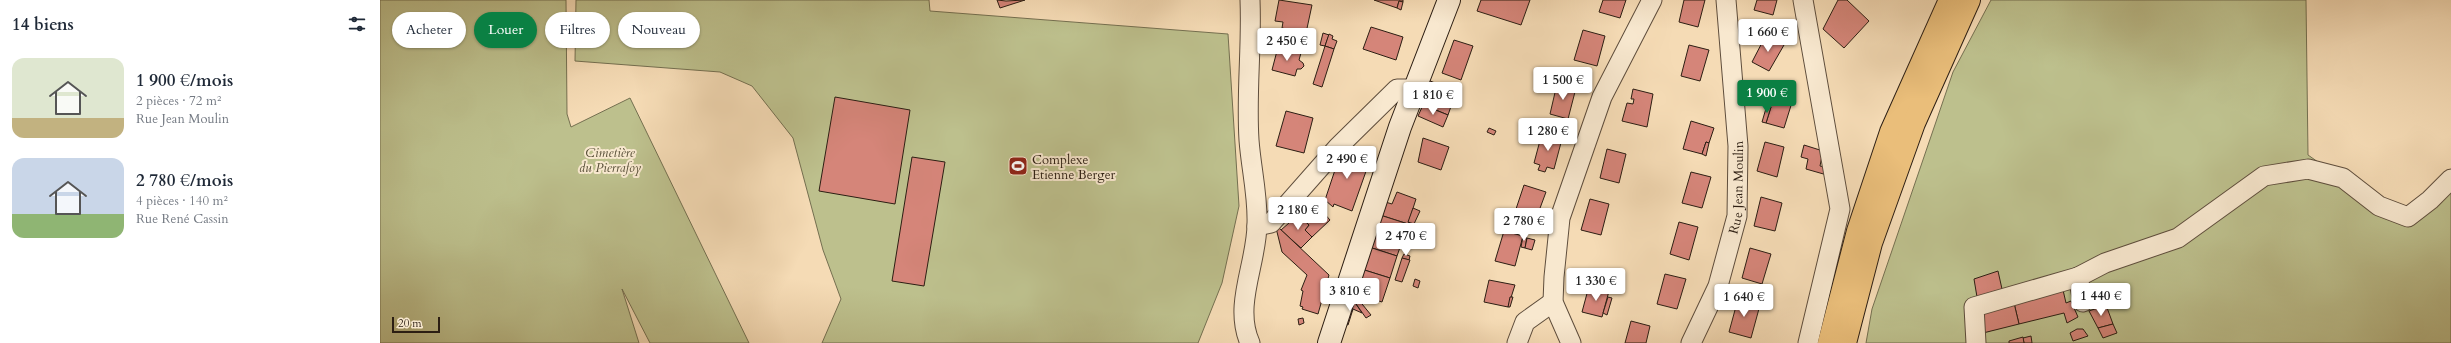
<!DOCTYPE html>
<html lang="fr">
<head>
<meta charset="utf-8">
<style>
  body { margin:0; font-family:Cardo,serif; background:#f6f6f7; color:#1f2937; height:100vh; display:flex; flex-direction:column; font-size:15px; white-space:nowrap }
  * { box-sizing:border-box; margin:0 }
  p { font-size:13px; color:#747a83 }
  .icon { flex:none; width:22px; height:22px; fill:none; stroke:currentColor; stroke-width:2; stroke-linecap:round; stroke-linejoin:round }
  .map { position:relative; flex:1; overflow:hidden }
  .drawer { display:flex; flex-direction:column; background:#fff; width:380px }
  .drawer>* { flex:none }
  .banner { position:absolute; left:12px; top:12px; width:380px; height:36px; display:flex; gap:8px }
  .scale { position:absolute; left:12px; bottom:10px; width:48px; box-sizing:border-box; padding-left:4px; border:2px solid #2c1e13; border-top:0; font-size:11px; line-height:14px; white-space:nowrap; color:#2c1e13; -webkit-text-stroke:3px #f8e8cf; paint-order:stroke }
  .price { position:absolute; translate:-50% -34px; padding:0 9px; border-radius:4px; background:#fff; color:#222; font-size:13px; line-height:26px; filter:drop-shadow(0 1px 2px #0008) }
  .price::after { content:''; position:absolute; left:50%; top:24px; width:12px; height:9px; margin-left:-6px; background:inherit; clip-path:polygon(0 0,100% 0,50% 100%) }
  .price.selected { background:#0b8043; color:#fff }
  ul { padding:0; list-style:none }
  li { display:flex; align-items:center; gap:12px; height:100px; padding:0 12px }
  li span { display:grid; place-items:center; flex:none; width:112px; height:80px; border-radius:12px; color:#555 }
  li>.icon { margin-inline-start:auto }
  span .icon { width:48px; height:48px; fill:#fffc; stroke-width:1 }
  li b { font-size:17px }
  h2 { display:flex; justify-content:space-between; align-items:center; height:48px; padding:0 12px; font-size:17px }
  .tag { padding:0 14px; border-radius:18px; background:#fff; box-shadow:0 1px 3px #0004; font-size:14px; line-height:36px }
  .tag.selected { background:#0b8043; color:#fff }
  main { display:flex; flex:1; min-height:0 }
  .map>svg:first-child { display:block }
</style>
</head>
<body>
<main>
<section class="drawer">
<h2>14 biens<svg class="icon" aria-label="filters" viewBox="0 0 24 24"><path d="M4 7h16M4 17h16"/><circle cx="9" cy="7" r="2"/><circle cx="15" cy="17" r="2"/></svg></h2>
<ul>
<li><span style="background:linear-gradient(#dfe7d0 75%,#c2b280 0)"><svg class="icon" aria-label="home" viewBox="0 0 24 24"><path d="M3 11l9-7 9 7M6 9v11h12V9"/></svg></span><div><b>1 900 €/mois</b><p>2 pièces · 72 m²</p><p>Rue Jean Moulin</p></div></li>
<li><span style="background:linear-gradient(#c9d6e8 70%,#8fb573 0)"><svg class="icon" aria-label="home" viewBox="0 0 24 24"><path d="M3 11l9-7 9 7M6 9v11h12V9"/></svg></span><div><b>2 780 €/mois</b><p>4 pièces · 140 m²</p><p>Rue René Cassin</p></div></li>
</ul>
</section>
<div class="map">
<svg width="2071" height="343" viewBox="0 0 2071 343">
  <rect width="100%" height="100%" fill="#f5dbb5"/>
  <filter id="stains"><feTurbulence type="fractalNoise" baseFrequency=".005" numOctaves="4"/><feColorMatrix values="0 0 0 0 .2 0 0 0 0 .09 0 0 0 0 .02 0 0 0 .5 -.17"/></filter>
  <radialGradient id="worn" r=".72"><stop offset=".6" stop-color="#630" stop-opacity="0"/><stop offset="1" stop-color="#630" stop-opacity=".3"/></radialGradient>
  <g fill="#bdc08d" stroke="#746f50">
    <path d="M0,0h186l1,114 4,13 59,-29 119,245h-99l-28,-54 17,54h-259z"/>
    <path d="M196,0h353l1,11 298,23 11,172 -17,77 -24,60h-376l19,-44 -18,-49 -30,-112 -41,-52 -32,-14 -145,-11z"/>
    <path d="M1611,0h315l2,155 96,67 47,-48v169h-585l6,-34 81,-237z"/>
  </g>
  <g fill="#d58579" stroke="#2c1e13">
    <path d="M617,0l9,1 19,-1 -25,8z"/>
    <path d="M899,0l33,5 -6,28 -24,-5 1,-6 -8,-1z"/>
    <path d="M994,0h29v2l-4,-1 -2,7z"/>
    <path d="M1101,0h49l-9,25 -44,-14z"/>
    <path d="M1223,0h23l-6,18 -21,-6z"/>
    <path d="M1304,0h21l-7,27 -19,-5z"/>
    <path d="M1377,0h20l-4,15 -19,-5z"/>
    <path d="M1458,0h9l22,21 -25,27 -21,-19z"/>
    <path d="M1019,1l4,1 -2,8 -4,-2z"/>
    <path d="M991,27l32,10 -7,23 -33,-11z"/>
    <path d="M1203,30l22,6 -8,30 -23,-6z"/>
    <path d="M943,33l6,2 -4,11 -5,-1z"/>
    <path d="M949,34l4,2 -1,3 5,2 -3,8 -9,-3z"/>
    <path d="M1386,35l18,10 -15,26 -17,-9z"/>
    <path d="M1074,40l19,6 -12,34 -19,-7z"/>
    <path d="M1309,45l20,5 -9,31 -19,-5z"/>
    <path d="M945,46l9,3 -12,38 -9,-3z"/>
    <path d="M898,47l23,6 -2,7 4,3 1,3 -3,3h-4l-2,7 -23,-6z"/>
    <path d="M1048,80l28,12 -8,23 -31,-13z"/>
    <path d="M1177,84l19,4 -8,31 -18,-5z"/>
    <path d="M1253,89l20,5 -6,33 -25,-6 5,-18 6,1 1,-5h-3z"/>
    <path d="M1391,93l22,6 -9,29 -18,-5 5,-16 -4,-2z"/>
    <path d="M455,97l75,13 -15,94 -76,-13z"/>
    <path d="M1043,105l25,10 -5,12 -25,-11z"/>
    <path d="M1387,105l4,2 -5,16 -4,-1z"/>
    <path d="M906,111l27,7 -9,35 -28,-7z"/>
    <path d="M1311,121l23,7 -5,15 -3,-1 -4,12 -19,-5z"/>
    <path d="M1109,128l7,3 -2,4 -7,-3z"/>
    <path d="M1162,133l20,6 -8,30 -7,-2 -2,5 -7,-2 2,-5 -6,-2z"/>
    <path d="M1043,138l26,9 -8,23 -23,-8z"/>
    <path d="M1326,142l3,1 -3,13 -4,-2z"/>
    <path d="M1385,142l19,5 -7,30 -20,-6z"/>
    <path d="M1424,145l19,6 -3,15 5,1 2,8 -21,-6 2,-10 -7,-2z"/>
    <path d="M962,149l28,11 -18,51 -18,-7 -1,3 -8,-7z"/>
    <path d="M1227,149l19,5 -7,29 -19,-5z"/>
    <path d="M532,157l33,5 -21,124 -32,-5z"/>
    <path d="M1311,172l20,5 -9,31 -20,-5z"/>
    <path d="M1144,185l22,7 -10,27 -21,-7z"/>
    <path d="M1017,192l19,7 -8,25 -31,-10 5,-13 10,3z"/>
    <path d="M1381,197l21,6 -7,28 -21,-5z"/>
    <path d="M1210,199l19,5 -8,31 -20,-5z"/>
    <path d="M933,201l17,19 -18,17 -7,-7 4,-5 -11,-10z"/>
    <path d="M1033,208l7,3 -6,13 -6,-2z"/>
    <path d="M997,214l31,10 -11,32 -31,-10z"/>
    <path d="M918,215l11,10 -4,5 7,7 -11,11 -20,-18z"/>
    <path d="M1299,222l19,5 -9,33 -19,-6z"/>
    <path d="M898,227l51,48 -11,39 -16,-5 1,-2 -3,-1 3,-15 -2,-1 6,-15 -25,-23 -6,-24z"/>
    <path d="M1124,231l19,5 -8,30 -20,-5z"/>
    <path d="M1143,236l4,2 -2,10 -4,-1z"/>
    <path d="M1147,238l8,2 -3,10 -7,-2z"/>
    <path d="M986,246l31,10 -7,22 -32,-10z"/>
    <path d="M1370,248l21,6 -9,30 -20,-6z"/>
    <path d="M1024,254l6,2 -1,4 -7,-2z"/>
    <path d="M1022,258l8,2 -8,22 -7,-2z"/>
    <path d="M978,268l32,10 -8,24 -31,-10z"/>
    <path d="M1618,271l4,18 -25,8 -3,-18z"/>
    <path d="M1285,274l21,5 -9,30 -20,-5z"/>
    <path d="M1035,279l5,2 -2,7 -5,-2z"/>
    <path d="M1109,280l26,5 -7,22 -24,-5z"/>
    <path d="M1209,286l20,5 -7,26 -20,-5z"/>
    <path d="M1683,290l3,13 5,-2 7,16 -11,6 -3,-10 -45,11 -5,-21z"/>
    <path d="M1130,297h3l-3,10h-2z"/>
    <path d="M1228,297l4,1 -5,17 -4,-2z"/>
    <path d="M972,298l10,15 -9,-4 -5,16 -6,-2z"/>
    <path d="M978,299l13,16 -5,3 -12,-17z"/>
    <path d="M1358,299l22,6 -9,33 -22,-6z"/>
    <path d="M1634,303l5,21 -36,9 -5,-21z"/>
    <path d="M1726,305l7,19 -15,4 -9,-17z"/>
    <path d="M923,318l1,5 -5,2 -1,-6z"/>
    <path d="M1251,321l19,5 -4,17h-21z"/>
    <path d="M1733,324l4,9 -14,5 -5,-10z"/>
    <path d="M1697,329h6l5,7 -15,5 -3,-8z"/>
    <path d="M1651,336l1,7h-8l-1,-5z"/>
    <path d="M1643,337l1,6h-15v-2z"/>
  </g>
  <g fill="none" stroke-linecap="round" stroke-linejoin="round">
    <g stroke="#5e4d3c" stroke-width="21">
      <g id="street">
        <path d="M1423,0l37,209 -32,134"/>
        <path d="M877,226l14,-3 67,-76 59,-58h17"/>
        <path d="M1703,302l-5,-25 27,-14 73,-25 86,-62 44,-7 35,9 36,28 29,11 22,-17 21,-21"/>
        <path d="M870,343c-17,-38 7,-80 7,-119 1,-29 -6,-56 -8,-84 -3,-47 3,-94 1,-140"/>
        <path d="M1137,343l8,-21 28,-20"/>
        <path d="M1191,343l-18,-41 1,-25 6,-59 42,-121 50,-97"/>
        <path id="s1" d="M1311,343l27,-57 19,-70 1,-70 -12,-146"/>
        <path d="M1596,343l-2,-36 104,-30"/>
      </g>
    </g>
    <g stroke="#2c1e13" stroke-width="24">
      <path id="secondary" d="M949,343l71,-216 49,-127"/>
    </g>
    <g stroke="#2c1e13" stroke-width="24">
      <g id="highway">
        <path d="M1449,343l29,-112 33,-99 59,-132"/>
        <path d="M1465,343l26,-100 43,-120 55,-123"/>
      </g>
    </g>
    <use href="#street" stroke="#f8e8cf" stroke-width="19"/>
    <use href="#secondary" stroke="#f8e8cf" stroke-width="22"/>
    <use href="#highway" stroke="#eabe7a" stroke-width="22"/>
  </g>
  <defs>
    <g id="stadium-square" transform="scale(1)"><rect x="-9" y="-9" width="18" height="18" rx="4" fill="#8f2418" stroke="#f8e8cf"/><path d="M0-5a6.5 5 0 1 0 0 10a6.5 5 0 1 0 0-10ZM-3.5-1.8h7v3.6h-7Z" fill="#fff"/></g>
  </defs>
  <g fill-rule="evenodd">
    <use href="#stadium-square" x="638" y="166"/>
  </g>
  <g text-anchor="middle" stroke-width="4" stroke-linejoin="round" paint-order="stroke">
    <g font-size="13" font-style="italic" fill="#584f38" stroke="#f8e8cf">
      <text x="230" y="157">Cimetière<tspan x="230" dy="15">du Pierrafoy</tspan></text>
    </g>
    <g font-size="13" fill="#2c1e13" stroke="#f8e8cf" text-anchor="start">
      <text x="652" y="164">Complexe<tspan x="652" dy="15">Etienne Berger</tspan></text>
    </g>
    <g font-size="13" fill="#2c1e13" stroke="#f8e8cf">
      <text dy="5" stroke="none"><textPath href="#s1" startOffset="164">Rue Jean Moulin</textPath></text>
    </g>
  </g>
  <rect width="100%" height="100%" filter="url(#stains)"/>
  <rect width="100%" height="100%" fill="url(#worn)"/>
</svg>
<div class="scale">20 m</div>
<b class="price" style="left:1388px;top:53px">1 660 €</b>
<b class="price" style="left:907px;top:62px">2 450 €</b>
<b class="price" style="left:1183px;top:101px">1 500 €</b>
<b class="price selected" style="left:1387px;top:114px">1 900 €</b>
<b class="price" style="left:1053px;top:116px">1 810 €</b>
<b class="price" style="left:1168px;top:152px">1 280 €</b>
<b class="price" style="left:967px;top:180px">2 490 €</b>
<b class="price" style="left:918px;top:231px">2 180 €</b>
<b class="price" style="left:1144px;top:242px">2 780 €</b>
<b class="price" style="left:1026px;top:257px">2 470 €</b>
<b class="price" style="left:1216px;top:302px">1 330 €</b>
<b class="price" style="left:970px;top:312px">3 810 €</b>
<b class="price" style="left:1721px;top:317px">1 440 €</b>
<b class="price" style="left:1364px;top:318px">1 640 €</b>
<div class="banner">
<a class="tag">Acheter</a>
<a class="tag selected">Louer</a>
<a class="tag">Filtres</a>
<a class="tag">Nouveau</a>
</div>
</div>
</main>
</body>
</html>
